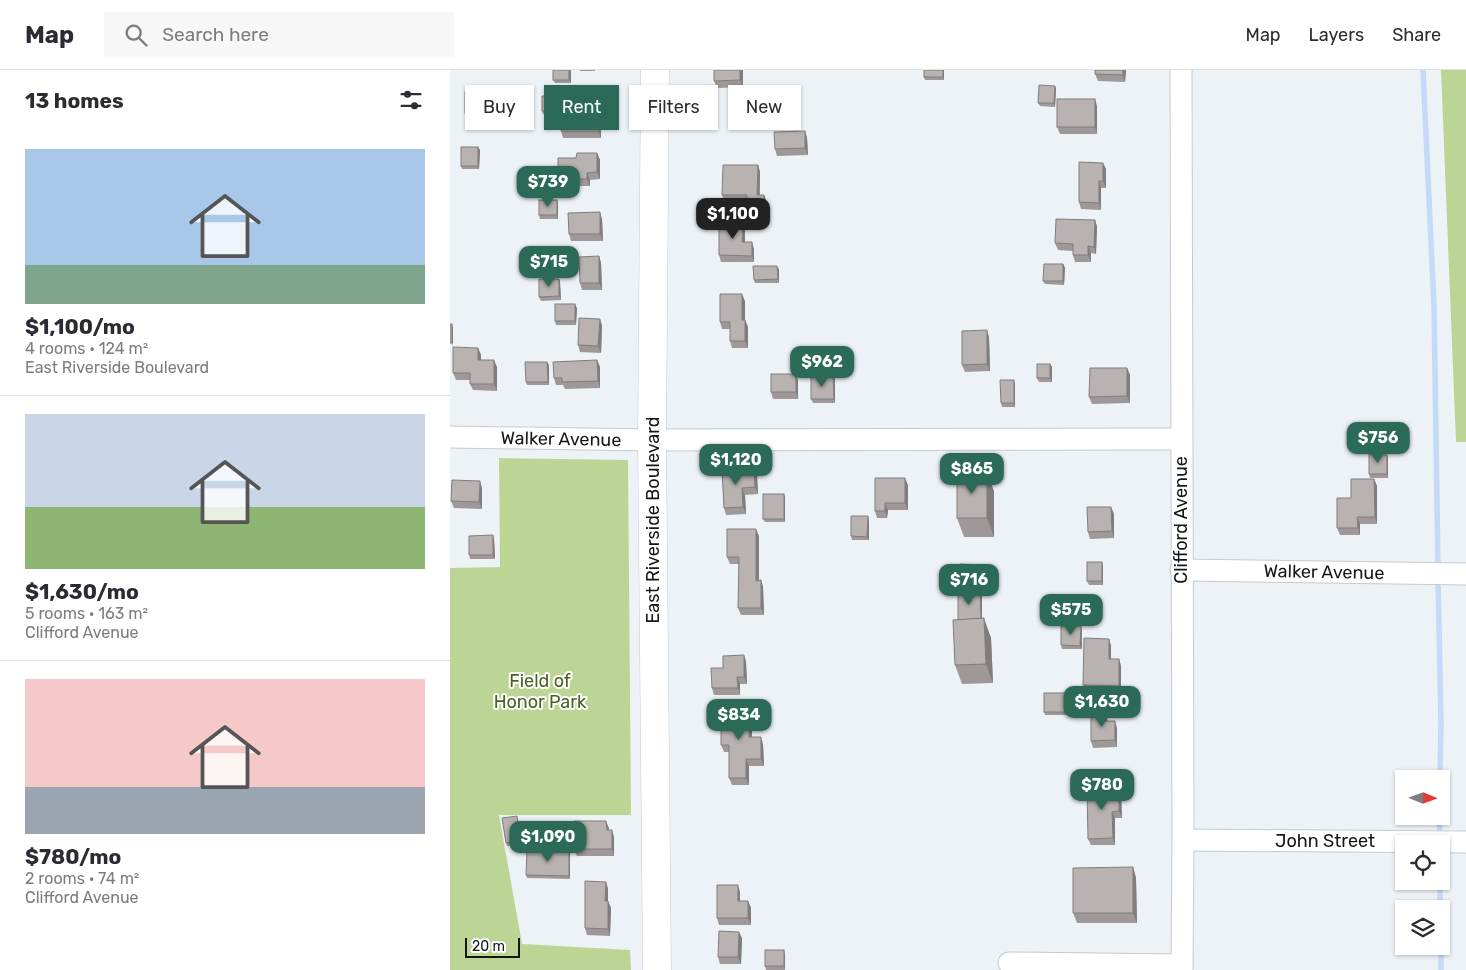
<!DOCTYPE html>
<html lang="en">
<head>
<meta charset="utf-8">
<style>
  body { margin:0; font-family:Rubik,sans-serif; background:#f7f7f7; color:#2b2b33; height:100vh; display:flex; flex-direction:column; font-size:19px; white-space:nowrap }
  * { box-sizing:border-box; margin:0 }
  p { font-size:16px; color:#7c7c81 }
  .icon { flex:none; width:28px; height:28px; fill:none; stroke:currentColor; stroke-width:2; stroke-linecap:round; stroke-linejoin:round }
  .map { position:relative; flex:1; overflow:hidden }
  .details { display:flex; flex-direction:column; background:#fff; width:450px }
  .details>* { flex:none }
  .banner { position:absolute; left:15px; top:15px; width:475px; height:45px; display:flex; gap:10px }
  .needle { width:32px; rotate:91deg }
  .buttons { position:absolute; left:945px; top:700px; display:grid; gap:10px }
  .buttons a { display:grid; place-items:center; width:55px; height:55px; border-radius:0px; background:#fff; box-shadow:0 1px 4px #0004; font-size:25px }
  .scale { position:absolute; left:15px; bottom:12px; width:55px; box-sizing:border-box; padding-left:5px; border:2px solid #141617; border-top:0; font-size:14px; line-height:18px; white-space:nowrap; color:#141617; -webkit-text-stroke:4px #fff; paint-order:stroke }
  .price { position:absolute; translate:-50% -42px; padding:0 11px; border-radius:10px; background:#2a6a57; color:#fff; font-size:16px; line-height:32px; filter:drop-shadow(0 1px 2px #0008) }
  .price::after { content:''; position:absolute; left:50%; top:30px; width:15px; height:11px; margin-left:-8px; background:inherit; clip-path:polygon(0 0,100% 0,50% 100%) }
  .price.selected { background:#222; color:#fff }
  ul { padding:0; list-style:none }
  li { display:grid; align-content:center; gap:10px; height:265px; padding:0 25px }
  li+li { border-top:1px solid #e1e1e2 }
  li span { display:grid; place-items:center; height:155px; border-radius:0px; color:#555 }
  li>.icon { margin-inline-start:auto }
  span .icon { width:90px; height:90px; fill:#fffc; stroke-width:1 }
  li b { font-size:21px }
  h2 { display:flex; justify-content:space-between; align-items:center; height:60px; padding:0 25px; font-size:21px }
  .pill { padding:0 18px; border-radius:0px; background:#fff; box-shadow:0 1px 4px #0004; font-size:18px; line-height:45px }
  .pill.selected { background:#2a6a57; color:#fff }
  header { display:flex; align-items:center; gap:30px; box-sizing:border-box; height:70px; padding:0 25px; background:#fff; border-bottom:1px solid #e1e1e2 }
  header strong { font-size:24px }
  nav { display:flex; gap:28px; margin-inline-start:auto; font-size:18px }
  .search { width:350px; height:45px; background:#f7f7f7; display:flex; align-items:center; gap:12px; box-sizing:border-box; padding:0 18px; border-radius:0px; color:#7c7c81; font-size:19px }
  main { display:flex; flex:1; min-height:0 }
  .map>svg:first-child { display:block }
</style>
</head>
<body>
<header>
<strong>Map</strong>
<div class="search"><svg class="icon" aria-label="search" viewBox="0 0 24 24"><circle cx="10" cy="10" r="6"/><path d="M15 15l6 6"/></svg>Search here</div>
<nav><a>Map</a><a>Layers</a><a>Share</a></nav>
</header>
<main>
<section class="details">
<h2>13 homes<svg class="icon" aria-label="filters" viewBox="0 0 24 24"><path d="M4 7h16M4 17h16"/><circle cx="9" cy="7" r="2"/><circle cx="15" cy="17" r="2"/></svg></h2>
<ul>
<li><span style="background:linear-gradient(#a9c7e8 75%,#7fa58c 0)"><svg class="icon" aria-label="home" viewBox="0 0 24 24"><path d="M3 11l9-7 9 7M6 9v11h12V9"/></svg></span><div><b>$1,100/mo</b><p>4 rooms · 124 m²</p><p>East Riverside Boulevard</p></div></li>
<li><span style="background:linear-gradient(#c9d6e8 60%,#8fb573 0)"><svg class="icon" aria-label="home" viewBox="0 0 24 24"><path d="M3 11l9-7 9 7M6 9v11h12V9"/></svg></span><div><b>$1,630/mo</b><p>5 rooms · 163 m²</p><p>Clifford Avenue</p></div></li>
<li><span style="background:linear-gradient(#f6c9c9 70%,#9aa5b1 0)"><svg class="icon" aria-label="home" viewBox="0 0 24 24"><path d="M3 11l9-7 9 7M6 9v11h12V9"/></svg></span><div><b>$780/mo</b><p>2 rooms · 74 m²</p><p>Clifford Avenue</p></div></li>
</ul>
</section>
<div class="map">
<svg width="1016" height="900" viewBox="0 0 1016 900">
  <rect width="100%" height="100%" fill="#edf2f6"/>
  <g fill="#bcd494">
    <path d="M991,0h25v372h-10z"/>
    <path d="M49,388l129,2 3,355h-132l23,129 108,6 1,20h-181v-402l50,-1z"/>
  </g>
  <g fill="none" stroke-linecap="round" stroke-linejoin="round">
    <g stroke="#c5d9f8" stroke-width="5.5">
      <path d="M973,0l11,236 4,263"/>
      <path d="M988,508l3,145 -1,56"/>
      <path d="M989,746l1,21"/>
      <path d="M990,811v28"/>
      <path d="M991,876v24"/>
    </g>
    <g stroke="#c6cace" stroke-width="23">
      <g id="street">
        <path d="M731,0l2,770 -1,130"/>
        <path d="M0,367l202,3 529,-1"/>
        <path d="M731,500l285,4"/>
        <path d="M733,770l283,2"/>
        <path d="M559,893l173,2"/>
      </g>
    </g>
    <g stroke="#c6cace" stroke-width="29">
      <path id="primary" d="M205,0l-3,370 5,530"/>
    </g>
    <use href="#street" stroke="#fff" stroke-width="21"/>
    <use href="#primary" stroke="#fff" stroke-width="28"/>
  </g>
  <g fill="#9e9998">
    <path d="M103,0h18v13h-16l-2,-3z"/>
    <rect x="130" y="0" width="15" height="1"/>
    <path d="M264,0h29v17l-26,1 -3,-7z"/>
    <path d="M474,0h20v10h-19l-1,-3z"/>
    <path d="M645,0h31l-1,12 -27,-1 -3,-7z"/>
    <path d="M605,16l1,3 -1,18 -15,-1 -2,-3z"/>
    <path d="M32,22l2,3 -1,21h-17l-1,-3z"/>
    <path d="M338,22l3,7v30l-19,1 -3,-7z"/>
    <path d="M73,24v13h-14l-2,-4z"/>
    <path d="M110,25l2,4 -1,15h-18l-1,-3z"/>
    <path d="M647,36v28h-37l-3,-7z"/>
    <path d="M151,44v24h-38l-2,-7z"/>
    <path d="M355,61l2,7 1,17 -31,1 -2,-7z"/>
    <path d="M28,77l2,3 -1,19h-17l-1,-3z"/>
    <path d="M147,83l3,7v19l-10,1v6h-29l-3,-7 18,-21z"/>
    <path d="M653,93l3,6v19h-5v22l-20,-1 -2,-7z"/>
    <path d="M308,95l2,7v23l7,7 -1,12h-17l-2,-7v-5h-22l-3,-7z"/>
    <path d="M107,130l1,4v15h-18l-1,-4z"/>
    <path d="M152,149l1,22h-32l-2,-7z"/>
    <path d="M645,150l2,7 -1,27 -5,-1v9h-16l-2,-7v-4l-15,-1 -3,-7z"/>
    <path d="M295,158v14l9,7v13h-33l-2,-7z"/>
    <path d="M149,186l2,7 1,27h-20l-2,-7z"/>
    <path d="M613,194l2,4 -1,17 -19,-1 -2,-3z"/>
    <path d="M329,199v14h-24l-1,-3z"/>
    <path d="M109,209l1,3 1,18 -20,1 -2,-4z"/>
    <path d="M295,231v19l3,7v21h-16l-2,-7v-12h-8l-2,-7z"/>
    <path d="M127,238l-1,17h-20l-1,-4z"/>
    <path d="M150,249l2,7 -1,27 -21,-1 -2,-7z"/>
    <path d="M539,267l1,34 -25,1 -3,-7z"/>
    <path d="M28,278l3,7v5l16,7v24l-24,-1 -3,-6v-4h-14l-3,-7z"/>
    <path d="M147,290l3,7v21l-35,1 -2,-4h-7l-2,-7z"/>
    <path d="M600,294l2,3v15h-13l-2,-4z"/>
    <path d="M99,295v20h-22l-1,-3z"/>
    <path d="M677,298l3,7v28l-38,1 -3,-7z"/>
    <path d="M346,304l2,7v18h-25l-2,-7z"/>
    <path d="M385,309v24h-22l-2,-4z"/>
    <path d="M565,314v23h-13l-1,-4z"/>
    <path d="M938,388v20h-18l-1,-4z"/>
    <path d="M272,399l35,6 1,19 -13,1 1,19 -20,1 -2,-7z"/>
    <path d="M924,409l3,7v38h-17v11h-20l-3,-7 14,-30z"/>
    <path d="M458,415v25h-20l-1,8h-10l-2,-7z"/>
    <path d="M32,418v21l-28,-1 -3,-7z"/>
    <path d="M544,421v46h-30l-7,-19z"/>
    <path d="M335,427v25h-20l-2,-3z"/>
    <path d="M661,437l3,7v24l-24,1 -2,-7z"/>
    <path d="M419,450v20h-17l-1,-4z"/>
    <path d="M309,466v44h2l2,7 1,28h-23l-3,-7 1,-44h-9l-3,-7z"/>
    <path d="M44,469l1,20h-25l-1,-4z"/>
    <path d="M653,495v20h-14l-2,-4z"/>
    <path d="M534,498v21h-23l-1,-4z"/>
    <path d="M532,525v24l9,19 2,45 -31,1 -7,-19 3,-45z"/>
    <path d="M632,560v19h-20l-1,-4z"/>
    <path d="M659,569l2,7v13h8l2,7v27l-35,-1 -3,-7z"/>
    <path d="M294,585l2,7 1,22h-7v11h-26l-2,-7 11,-20z"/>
    <path d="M631,627v18h-36l-1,-3z"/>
    <path d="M299,640l3,7v20l11,7 1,22h-15v19h-17l-3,-7v-26h-5l-3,-7z"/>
    <path d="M657,649v2l10,7v19l-24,1 -2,-7z"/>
    <path d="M671,724l1,24h-7v27h-24l-3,-6z"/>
    <path d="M67,746l6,28 -16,2 -1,-3z"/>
    <path d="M159,758v2l5,7v19h-37l-3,-7z"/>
    <path d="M119,781l1,3v25l-43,-1 -1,-3z"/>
    <path d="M683,797l3,11 1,45h-60l-4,-10z"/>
    <path d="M156,812l2,7v12l3,7 -1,28 -23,-1 -2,-7z"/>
    <path d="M290,822v9h8l3,7v17h-32l-2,-7z"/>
    <path d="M292,868l-1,26h-21l-2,-7z"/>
    <path d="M335,884v16h-19l-1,-4z"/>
  </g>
  <g fill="#817d7c">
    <path d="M119,0h2v13l-2,-3z"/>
    <path d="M290,0h3v17l-3,-7z"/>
    <path d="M493,0h1v10l-1,-3z"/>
    <path d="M673,0h3l-1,12 -2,-7z"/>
    <path d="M605,16l1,3 -1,18 -1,-4z"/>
    <path d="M72,20l1,4v13l-1,-4z"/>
    <path d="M32,22l2,3 -1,21 -1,-3z"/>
    <path d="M338,22l3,7v30l-2,-7z"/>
    <path d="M110,25l2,4 -1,15 -1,-3z"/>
    <path d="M645,29l2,7v28l-2,-7z"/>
    <path d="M148,37l3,7v24l-3,-7z"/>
    <path d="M355,61l2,7 1,17 -3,-7z"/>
    <path d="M28,77l2,3 -1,19 -1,-3z"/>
    <path d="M147,83l3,7v19l-3,-7z"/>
    <path d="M653,93l3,6v19l-3,-7z"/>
    <path d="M308,95l2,7 -1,30 -2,-7z"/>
    <path d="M137,103l3,7v6l-3,-7z"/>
    <path d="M649,111l2,7v22l-2,-7z"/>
    <path d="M314,125l3,7 -1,12 -2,-6z"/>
    <path d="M107,130l1,4v15l-1,-4z"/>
    <path d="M150,142l2,7 1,22 -3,-7z"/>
    <path d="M645,150l2,7 -1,27 -2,-7z"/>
    <path d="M293,151l2,7v21l-3,-7z"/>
    <path d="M302,172l2,7v13l-2,-6z"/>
    <path d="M638,176l3,7v9l-3,-7z"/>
    <path d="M149,186l2,7 1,27 -3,-7z"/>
    <path d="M613,194l2,4 -1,17 -1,-4z"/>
    <path d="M327,196l2,3v14l-1,-4z"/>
    <path d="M109,209l1,3 1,18 -2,-4z"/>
    <path d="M292,224l3,7v26l-3,-7z"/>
    <path d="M125,234l2,4 -1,17 -1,-4z"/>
    <path d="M150,249l2,7 -1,27 -3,-7z"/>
    <path d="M295,250l3,7v21l-3,-7z"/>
    <path d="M2,254l1,4v18l-1,-3z"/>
    <path d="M537,260l2,7 1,34 -3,-7z"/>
    <path d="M28,278l3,7v12l-3,-7z"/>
    <path d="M44,290l3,7v24l-3,-7z"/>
    <path d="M147,290l3,7v21l-2,-7z"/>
    <path d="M97,292l2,3v20l-1,-3z"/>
    <path d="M600,294l2,3v15l-2,-4z"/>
    <path d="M677,298l3,7v28l-3,-7z"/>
    <path d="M346,304l2,7v18l-2,-7z"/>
    <path d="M383,306l2,3v24l-1,-4z"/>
    <path d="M564,310l1,4v23l-1,-4z"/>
    <path d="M937,385l1,3v20l-1,-4z"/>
    <path d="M304,398l3,7 1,19 -3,-7z"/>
    <path d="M537,402l7,19v46l-7,-19z"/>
    <path d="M455,408l3,7v25l-3,-7z"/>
    <path d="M924,409l3,7v38l-2,-7z"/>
    <path d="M30,411l2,7v21l-3,-7z"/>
    <path d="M292,418l3,7 1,19 -3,-7z"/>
    <path d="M334,424l1,3v25l-1,-3z"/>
    <path d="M435,433l3,7 -1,8 -2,-7z"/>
    <path d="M661,437l3,7v24l-2,-7z"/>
    <path d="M418,446l1,4v20l-2,-3z"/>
    <path d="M907,447l3,7v11l-2,-7z"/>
    <path d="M306,459l3,7v52l-3,-7z"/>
    <path d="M43,465l1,4 1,20 -2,-4z"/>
    <path d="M652,492l1,3v20l-1,-4z"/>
    <path d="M533,495l1,3v21l-1,-4z"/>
    <path d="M311,510l2,7 1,28 -3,-7z"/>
    <path d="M530,522l2,3v35l-1,-4z"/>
    <path d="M534,548l7,20 2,45 -7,-19z"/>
    <path d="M631,556l1,4v19l-2,-3z"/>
    <path d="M659,569l2,7v20l-2,-7z"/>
    <path d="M294,585l2,7 1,22 -3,-7z"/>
    <path d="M669,589l2,7v27l-2,-7z"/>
    <path d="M287,607l3,7v11l-2,-7z"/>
    <path d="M630,623l1,4v18l-1,-3z"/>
    <path d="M299,640l3,7v27l-3,-7z"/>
    <path d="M655,642l2,7v9l-2,-7z"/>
    <path d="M665,651l2,7v19l-2,-7z"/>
    <path d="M311,667l2,7 1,22 -3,-7z"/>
    <path d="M296,689l3,7v19l-3,-7z"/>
    <path d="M669,717l2,7 1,24 -3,-7z"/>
    <path d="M662,742l3,6v27l-2,-7z"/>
    <path d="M156,751l3,7v9l-2,-7z"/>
    <path d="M162,760l2,7v19l-2,-7z"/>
    <path d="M119,781l1,3v25l-1,-3z"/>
    <path d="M683,797l3,11 1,45 -4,-10z"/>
    <path d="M156,812l2,7v19l-3,-7z"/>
    <path d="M288,815l2,7v16l-2,-7z"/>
    <path d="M158,831l3,7 -1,28 -2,-7z"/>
    <path d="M298,831l3,7v17l-3,-7z"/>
    <path d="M289,862l3,6 -1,26 -3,-7z"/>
    <path d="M334,880l1,4v16l-1,-4z"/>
  </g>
  <g fill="#b8b2b1" stroke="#817d7c">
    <rect x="103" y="0" width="16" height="10"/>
    <path d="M264,0h26v10l-26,1z"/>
    <rect x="474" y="0" width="19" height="7"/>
    <path d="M645,0h28v5l-28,-1z"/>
    <path d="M589,15l16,1 -1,17h-16z"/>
    <rect x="57" y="20" width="15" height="13"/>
    <rect x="15" y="22" width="17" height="21"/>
    <path d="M319,22h19l1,30 -20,1z"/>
    <path d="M110,25v16h-18v-15z"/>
    <rect x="607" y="29" width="38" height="28"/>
    <path d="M118,37h30v24h-37v-14h7z"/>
    <path d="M355,61v17l-30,1 -1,-17z"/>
    <rect x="11" y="77" width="17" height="19"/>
    <path d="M127,83h20v19l-10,1v6h-29v-21h18z"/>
    <path d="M629,92l24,1v18h-4v22l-20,-1z"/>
    <path d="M273,95h35l-1,30h7v13l-17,-1v-12h-25z"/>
    <rect x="89" y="130" width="18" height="15"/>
    <path d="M150,142v22h-31l-1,-21z"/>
    <path d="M606,149l39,1 -1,27 -6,-1v9h-15v-11l-18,-1z"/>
    <path d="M269,151h24l-1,21h10v14l-33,-1z"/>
    <path d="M149,186v27h-19l-1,-26z"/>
    <path d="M594,194h19v17h-20z"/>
    <path d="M303,196h24l1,13 -24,1z"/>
    <path d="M89,209h20v17l-20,1z"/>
    <path d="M270,224h22v26h3v21h-15v-19h-10z"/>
    <rect x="105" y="234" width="20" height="17"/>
    <path d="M129,248l21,1 -2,27 -20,-1z"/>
    <rect x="0" y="254" width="2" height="19"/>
    <path d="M537,260v34l-25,1v-34z"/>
    <path d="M3,277l25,1v12h16v24h-24v-11h-17z"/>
    <path d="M147,290l1,21 -36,1v-4h-8l-1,-16z"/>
    <path d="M75,292h22l1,20h-22z"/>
    <rect x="587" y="294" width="13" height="14"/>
    <path d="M640,298h37v28l-38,1z"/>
    <rect x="321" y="304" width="25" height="18"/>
    <path d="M361,306h22l1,23h-23z"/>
    <path d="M550,310h14v23h-13z"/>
    <path d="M919,384l18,1v19h-18z"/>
    <path d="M304,398l1,19 -13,1 1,19 -19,1 -2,-39z"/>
    <rect x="507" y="402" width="30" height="46"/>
    <path d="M425,408h30v25h-20v8h-10z"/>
    <path d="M901,409h23l1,38h-18l1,11h-21v-30h14z"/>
    <path d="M2,410l28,1 -1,21 -28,-1z"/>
    <rect x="313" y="424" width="21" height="25"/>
    <path d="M637,437h24l1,24 -24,1z"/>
    <path d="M401,446h17l-1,21 -16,-1z"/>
    <path d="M277,459h29v52l5,-1v28h-23l1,-51h-12z"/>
    <path d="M43,465v20h-24v-19z"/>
    <rect x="637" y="492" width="15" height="19"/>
    <path d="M510,494l23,1v20h-23z"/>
    <path d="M508,522h22l1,27 -23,1z"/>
    <path d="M534,548l2,46 -31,1 -2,-45z"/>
    <path d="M611,556h20l-1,20 -19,-1z"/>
    <path d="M634,568l25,1v20h10v27l-36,-1z"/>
    <path d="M294,585v22h-7l1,11h-26l-1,-20h12v-12z"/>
    <rect x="594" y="623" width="36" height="19"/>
    <path d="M271,640h28v27h12v22h-15v19h-17v-33h-8z"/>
    <path d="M641,642h14v9h10v19l-24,1z"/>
    <path d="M669,717v24l-7,1 1,26 -25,1 -1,-51z"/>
    <path d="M67,746l4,24 -15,3 -4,-25z"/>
    <path d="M124,751h32l1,9h5v19h-38z"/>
    <path d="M77,780l42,1v25l-43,-1z"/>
    <path d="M683,797v46h-60v-45z"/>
    <path d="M135,811l21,1 -1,19h3v28l-23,-1z"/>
    <path d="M267,815h21v16h10v17h-31z"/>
    <path d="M269,861l20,1 -1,25h-20z"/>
    <rect x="315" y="880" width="19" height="16"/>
  </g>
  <g text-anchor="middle" stroke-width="4" stroke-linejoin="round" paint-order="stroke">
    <g font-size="18" fill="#141617" stroke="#fff">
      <text transform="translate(111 369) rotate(1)" y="6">Walker Avenue</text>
      <text transform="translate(203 450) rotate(-90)" y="6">East Riverside Boulevard</text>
      <text transform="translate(731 450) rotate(-90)" y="6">Clifford Avenue</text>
      <text transform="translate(874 502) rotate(1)" y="6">Walker Avenue</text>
      <text x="875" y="777">John Street</text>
    </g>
    <g font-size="18" fill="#4c6023" stroke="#fff">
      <text x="90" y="617">Field of<tspan x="90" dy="21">Honor Park</tspan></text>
    </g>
  </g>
</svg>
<div class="buttons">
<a><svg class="needle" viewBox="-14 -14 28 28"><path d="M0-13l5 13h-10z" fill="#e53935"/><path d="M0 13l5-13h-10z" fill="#7c7c81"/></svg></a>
<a><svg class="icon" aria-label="locate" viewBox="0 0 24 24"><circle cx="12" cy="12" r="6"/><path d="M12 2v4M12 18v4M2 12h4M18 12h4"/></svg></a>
<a><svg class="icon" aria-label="layers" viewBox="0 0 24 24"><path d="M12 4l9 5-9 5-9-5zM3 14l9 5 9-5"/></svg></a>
</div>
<div class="scale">20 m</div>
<b class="price" style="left:98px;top:138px">$739</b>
<b class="price selected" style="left:283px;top:170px">$1,100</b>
<b class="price" style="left:99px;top:218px">$715</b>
<b class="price" style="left:372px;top:318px">$962</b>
<b class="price" style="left:928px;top:394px">$756</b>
<b class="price" style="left:286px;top:416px">$1,120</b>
<b class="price" style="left:522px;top:425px">$865</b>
<b class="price" style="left:519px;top:536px">$716</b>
<b class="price" style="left:621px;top:566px">$575</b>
<b class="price" style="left:652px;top:658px">$1,630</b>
<b class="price" style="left:289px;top:671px">$834</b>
<b class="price" style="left:652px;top:741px">$780</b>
<b class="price" style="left:98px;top:793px">$1,090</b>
<div class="banner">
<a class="pill">Buy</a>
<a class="pill selected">Rent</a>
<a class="pill">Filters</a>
<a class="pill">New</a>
</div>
</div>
</main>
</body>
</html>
